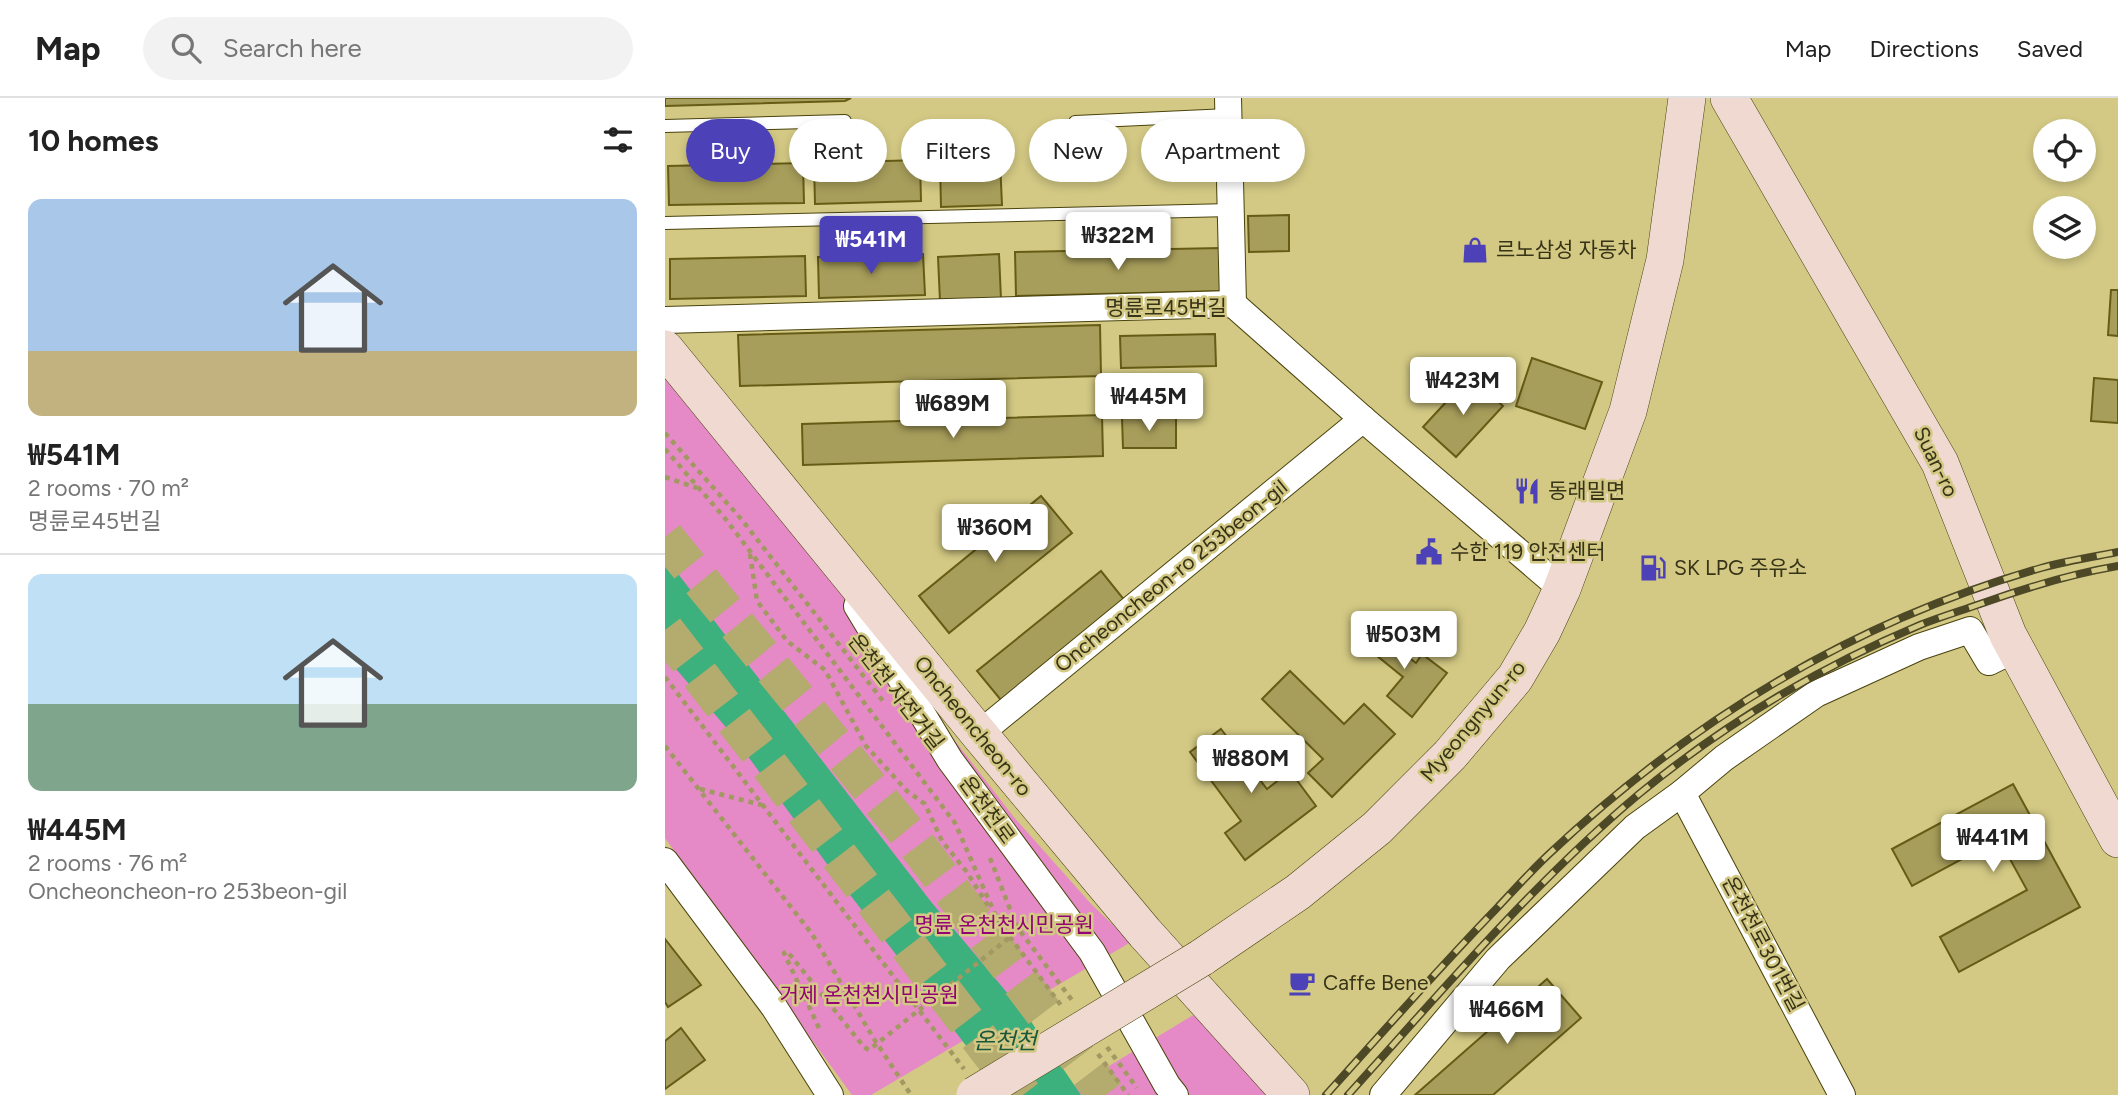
<!DOCTYPE html>
<html lang="en">
<head>
<meta charset="utf-8">
<style>
  body { margin:0; font-family:Figtree,"Noto Sans KR",sans-serif; background:#f2f2f2; color:#222; height:100vh; display:flex; flex-direction:column; font-size:26px; white-space:nowrap }
  * { box-sizing:border-box; margin:0 }
  p { font-size:23px; color:#767676 }
  .icon { flex:none; width:38px; height:38px; fill:none; stroke:currentColor; stroke-width:2; stroke-linecap:round; stroke-linejoin:round }
  .map { position:relative; flex:1; overflow:hidden }
  .details { display:flex; flex-direction:column; background:#fff; width:665px }
  .details>* { flex:none }
  .hud { position:absolute; left:21px; top:21px; width:665px; height:63px; display:flex; gap:14px }
  .tools { position:absolute; left:1368px; top:21px; display:grid; gap:14px }
  .tools a { display:grid; place-items:center; width:63px; height:63px; border-radius:50%; background:#fff; box-shadow:0 4px 10px #0003; font-size:35px }
  .price { position:absolute; translate:-50% -60px; padding:0 16px; border-radius:7px; background:#fff; color:#222; font-size:23px; line-height:46px; filter:drop-shadow(0 2px 4px #0008) }
  .price::after { content:''; position:absolute; left:50%; top:42px; width:21px; height:16px; margin-left:-10px; background:inherit; clip-path:polygon(0 0,100% 0,50% 100%) }
  .price.current { background:#4c41b7; color:#fff }
  ul { padding:0; list-style:none }
  li { display:grid; align-content:center; gap:14px; height:371px; padding:0 28px }
  li+li { border-top:2px solid #e0e0e0 }
  li span { display:grid; place-items:center; height:217px; border-radius:14px; color:#555 }
  li>.icon { margin-inline-start:auto }
  span .icon { width:126px; height:126px; fill:#fffc; stroke-width:1 }
  li b { font-size:30px }
  h2 { display:flex; justify-content:space-between; align-items:center; height:84px; padding:0 28px; font-size:30px }
  .tag { padding:0 24px; border-radius:32px; background:#fff; box-shadow:0 4px 10px #0003; font-size:24px; line-height:63px }
  .tag.current { background:#4c41b7; color:#fff }
  header { display:flex; align-items:center; gap:42px; box-sizing:border-box; height:98px; padding:0 35px; background:#fff; border-bottom:2px solid #e0e0e0 }
  header strong { font-size:33px }
  nav { display:flex; gap:38px; margin-inline-start:auto; font-size:24px }
  .search { width:490px; height:63px; background:#f2f2f2; display:flex; align-items:center; gap:18px; box-sizing:border-box; padding:0 24px; border-radius:38px; color:#767676; font-size:26px }
  main { display:flex; flex:1; min-height:0 }
  .map>svg:first-child { display:block }
</style>
</head>
<body>
<header>
<strong>Map</strong>
<div class="search"><svg class="icon" aria-label="search" viewBox="0 0 24 24"><circle cx="10" cy="10" r="6"/><path d="M15 15l6 6"/></svg>Search here</div>
<nav><a>Map</a><a>Directions</a><a>Saved</a></nav>
</header>
<main>
<section class="details">
<h2>10 homes<svg class="icon" aria-label="filters" viewBox="0 0 24 24"><path d="M4 7h16M4 17h16"/><circle cx="9" cy="7" r="2"/><circle cx="15" cy="17" r="2"/></svg></h2>
<ul>
<li><span style="background:linear-gradient(#a9c7e8 70%,#c2b280 0)"><svg class="icon" aria-label="home" viewBox="0 0 24 24"><path d="M3 11l9-7 9 7M6 9v11h12V9"/></svg></span><div><b>₩541M</b><p>2 rooms · 70 m²</p><p>명륜로45번길</p></div></li>
<li><span style="background:linear-gradient(#bfe0f5 60%,#7fa58c 0)"><svg class="icon" aria-label="home" viewBox="0 0 24 24"><path d="M3 11l9-7 9 7M6 9v11h12V9"/></svg></span><div><b>₩445M</b><p>2 rooms · 76 m²</p><p>Oncheoncheon-ro 253beon-gil</p></div></li>
</ul>
</section>
<div class="map">
<svg width="1453" height="997" viewBox="0 0 1453 997">
  <rect width="100%" height="100%" fill="#d3c984"/>
  <g fill="#e58ac6">
    <path d="M0,278l46,59 96,114 206,267 79,89 39,37 -260,153h-19l-187,-257z"/>
    <path d="M530,916l74,81h-208z"/>
  </g>
  <path fill="#3cb07d" d="M0,459l267,346 98,117 51,75h-77l-163,-212 -111,-151 -65,-76z"/>
  <g fill="#a89e5b" stroke="#665c15" stroke-width="2">
    <path d="M0,0h186l-6,3 -180,5z"/>
    <path d="M255,62l1,41 -106,3 -1,-41z"/>
    <path d="M335,63l2,44 -61,2 -1,-45z"/>
    <path d="M138,65l1,40 -135,2 -1,-39z"/>
    <path d="M624,117v36l-40,1 -1,-36z"/>
    <path d="M556,150l1,43 -206,5 -1,-44z"/>
    <path d="M258,156l2,41 -106,3 -1,-41z"/>
    <path d="M334,156l2,45 -61,2 -2,-44z"/>
    <path d="M140,158l1,40 -136,3v-40z"/>
    <path d="M1446,192h7v46l-10,-1z"/>
    <path d="M435,227l1,51 -361,10 -2,-51z"/>
    <path d="M550,236l1,32 -95,2 -1,-32z"/>
    <path d="M867,260l70,24 -17,47 -69,-23z"/>
    <path d="M805,278l33,30 -47,51 -33,-30z"/>
    <path d="M1429,280l24,2v43l-27,-2z"/>
    <path d="M437,317l1,41 -300,9 -1,-41z"/>
    <path d="M457,320h54v30h-53z"/>
    <path d="M376,398l31,37 -123,100 -30,-37z"/>
    <path d="M436,473l33,41 -124,99 -33,-40z"/>
    <path d="M701,525l50,40 6,-9 25,19 -35,44 -25,-21 16,-19 -48,-39z"/>
    <path d="M625,573l54,53 20,-20 31,30 -63,63 -24,-24 15,-14 -61,-60z"/>
    <path d="M556,631l46,60 23,-18 26,35 -71,54 -20,-27 16,-12 -51,-69z"/>
    <path d="M1348,686l67,123 -121,65 -19,-35 87,-47 -28,-51 -87,47 -20,-37z"/>
    <path d="M0,841l36,46 -33,22 -3,-5z"/>
    <path d="M882,881l34,39 -88,77h-78z"/>
    <path d="M16,930l24,32 -40,29v-48z"/>
  </g>
  <g fill="none" stroke-linecap="round" stroke-linejoin="round">
    <g stroke="#b4ab6e" stroke-width="38" stroke-dasharray="38 19" stroke-linecap="butt">
      <path d="M0,439l252,308 189,250"/>
      <path d="M0,532l358,465"/>
    </g>
    <g stroke="#4a430d" stroke-width="14">
      <g id="lane">
        <path d="M410,24l154,-7"/>
        <path d="M0,28l180,-5"/>
        <path d="M0,125l566,-13"/>
      </g>
    </g>
    <g stroke="#4a430d" stroke-width="28">
      <g id="street">
        <path d="M563,0l5,206"/>
        <path d="M0,222l568,-16 130,115 199,170"/>
        <path d="M192,508l93,154 142,192 75,133 8,10"/>
        <path d="M314,636l384,-315"/>
        <path d="M1017,695l160,302"/>
        <path d="M0,763l109,146 56,88"/>
        <path d="M718,997l115,-136 137,-132 47,-34 42,-35 92,-64 103,-47 51,-17 19,32 26,-13"/>
      </g>
    </g>
    <g stroke="#4a430d" stroke-width="38">
      <g id="secondary">
        <path d="M1064,0l211,365 68,172 110,204"/>
        <path d="M0,251l314,385 166,199 146,162"/>
        <path d="M536,860l97,-66 79,-64 73,-73 65,-77 27,-46 20,-43 66,-178 37,-151 22,-162"/>
      </g>
    </g>
    <g stroke="#a19961" stroke-width="4.5" stroke-dasharray="5 5" stroke-linecap="butt">
      <path d="M0,335l77,87 141,181"/>
      <path d="M0,351l59,68 231,306 43,98 65,87"/>
      <path d="M0,379l32,11"/>
      <path d="M85,456l7,47 30,40 38,29 41,76 41,45 18,13 17,37 24,30 23,36"/>
      <path d="M0,579l299,392"/>
      <path d="M0,648l147,188 62,105 37,56"/>
      <path d="M35,691l62,16"/>
      <path d="M325,760l27,69 57,76"/>
      <path d="M154,930l-35,-75 3,-2 77,96 5,3 50,-40"/>
      <path d="M442,949l30,41"/>
      <path d="M433,956l30,41"/>
    </g>
    <use href="#lane" stroke="#fff" stroke-width="12"/>
    <use href="#street" stroke="#fff" stroke-width="26"/>
    <use href="#secondary" stroke="#efd9d0" stroke-width="37"/>
    <g stroke="#4d4826" stroke-width="8">
      <g id="rail">
        <path d="M661,997c56,-62 112,-126 171,-187 17,-18 33,-36 51,-53 141,-133 306,-234 493,-287 25,-7 51,-11 77,-16"/>
        <path d="M683,997c93,-103 184,-211 291,-301 84,-69 181,-127 281,-169 20,-8 40,-14 60,-21 45,-16 91,-30 138,-38"/>
      </g>
    </g>
    <use href="#rail" stroke="#d3c984" stroke-width="5" stroke-dasharray="16" stroke-linecap="butt"/>
    <g stroke="#4a430d" stroke-width="38" stroke-linecap="butt">
      <path id="secondary-bridge" d="M310,997l226,-137"/>
    </g>
    <path stroke="#a19961" stroke-width="4.5" stroke-dasharray="5 5" stroke-linecap="butt" d="M254,912l91,-73"/>
    <use href="#secondary-bridge" stroke="#efd9d0" stroke-width="37"/>
  </g>
  <defs>
    <g id="shop-bare" transform="scale(2.1)"><path d="M-5-2.5h2.3a2.7 3.5 0 0 1 5.4 0H5L5.5 6h-11ZM-1.5-2.5h3a1.5 2.3 0 0 0-3 0Z" fill="#4c41b7" stroke="#d3c984" stroke-width="2.5" paint-order="stroke"/></g>
    <g id="restaurant-bare" transform="scale(2.1)"><path d="M-5-6h1v4h1v-4h1v4h1v-4h1v5L-1.5 .5V6h-2V.5L-5-1ZM5-6V6H3V1.5H1.5Q1.5-4 5-6Z" fill="#4c41b7" stroke="#d3c984" stroke-width="2.5" paint-order="stroke"/></g>
    <g id="civic-bare" transform="scale(2.1)"><path d="M-.6-6.5H3V-4.5H.6V-3L4-1V1h2V6H-6V1h2V-1L-.6-3ZM-1.2 2.5V6h2.4V2.5Z" fill="#4c41b7" stroke="#d3c984" stroke-width="2.5" paint-order="stroke"/></g>
    <g id="fuel-bare" transform="scale(2.1)"><path d="M-5.5-6h7V0h2V4h1.3V-2.5L3-4.5l.8-.8L6-3V5H2.5V1h-1V6h-7ZM-4.2-4.7v3.2H.2V-4.7Z" fill="#4c41b7" stroke="#d3c984" stroke-width="2.5" paint-order="stroke"/></g>
    <g id="cafe-bare" transform="scale(2.1)"><path d="M-5.5-4.5H6V0H3Q3 3.5 0 3.5H-2.5Q-5.5 3.5-5.5 0ZM3-3.2v2h1.7v-2ZM-6 4.5H4V6H-6Z" fill="#4c41b7" stroke="#d3c984" stroke-width="2.5" paint-order="stroke"/></g>
  </defs>
  <g fill-rule="evenodd">
    <use href="#shop-bare" x="810" y="152"/>
    <use href="#restaurant-bare" x="862" y="393"/>
    <use href="#civic-bare" x="764" y="454"/>
    <use href="#fuel-bare" x="988" y="470"/>
    <use href="#cafe-bare" x="637" y="885"/>
  </g>
  <g text-anchor="middle" stroke-width="5" stroke-linejoin="round" paint-order="stroke">
    <g font-size="21" fill="#373317" stroke="#d3c984" text-anchor="start">
      <text x="831" y="159">르노삼성 자동차</text>
      <text x="883" y="400">동래밀면</text>
      <text x="785" y="461">수한 119 안전센터</text>
      <text x="1009" y="477">SK LPG 주유소</text>
      <text x="658" y="892">Caffe Bene</text>
    </g>
    <g font-size="21" fill="#373317" stroke="#d3c984">
      <text x="501" y="217">명륜로45번길</text>
      <text transform="translate(1271 364) rotate(64)" y="7">Suan-ro</text>
      <text transform="translate(506 478) rotate(-39)" y="7">Oncheoncheon-ro 253beon-gil</text>
      <text transform="translate(231 594) rotate(52)" y="7">온천천 자전거길</text>
      <text transform="translate(808 623) rotate(-50)" y="7">Myeongnyun-ro</text>
      <text transform="translate(308 628) rotate(51)" y="7">Oncheoncheon-ro</text>
      <text transform="translate(322 712) rotate(54)" y="7">온천천로</text>
      <text transform="translate(1098 846) rotate(62)" y="7">온천천로301번길</text>
    </g>
    <g font-size="21" fill="#920373" stroke="#d3c984">
      <text x="339" y="834">명륜 온천천시민공원</text>
      <text x="204" y="904">거제 온천천시민공원</text>
    </g>
    <g font-size="23" font-style="italic" fill="#1b573c" stroke="#d3c984">
      <text x="340" y="951">온천천</text>
    </g>
  </g>
</svg>
<div class="tools">
<a><svg class="icon" aria-label="locate" viewBox="0 0 24 24"><circle cx="12" cy="12" r="6"/><path d="M12 2v4M12 18v4M2 12h4M18 12h4"/></svg></a>
<a><svg class="icon" aria-label="layers" viewBox="0 0 24 24"><path d="M12 4l9 5-9 5-9-5zM3 14l9 5 9-5"/></svg></a>
</div>
<b class="price" style="left:453px;top:174px">₩322M</b>
<b class="price current" style="left:206px;top:178px">₩541M</b>
<b class="price" style="left:798px;top:319px">₩423M</b>
<b class="price" style="left:484px;top:335px">₩445M</b>
<b class="price" style="left:288px;top:342px">₩689M</b>
<b class="price" style="left:330px;top:466px">₩360M</b>
<b class="price" style="left:739px;top:573px">₩503M</b>
<b class="price" style="left:586px;top:697px">₩880M</b>
<b class="price" style="left:1328px;top:776px">₩441M</b>
<b class="price" style="left:842px;top:948px">₩466M</b>
<div class="hud">
<a class="tag current">Buy</a>
<a class="tag">Rent</a>
<a class="tag">Filters</a>
<a class="tag">New</a>
<a class="tag">Apartment</a>
</div>
</div>
</main>
</body>
</html>
